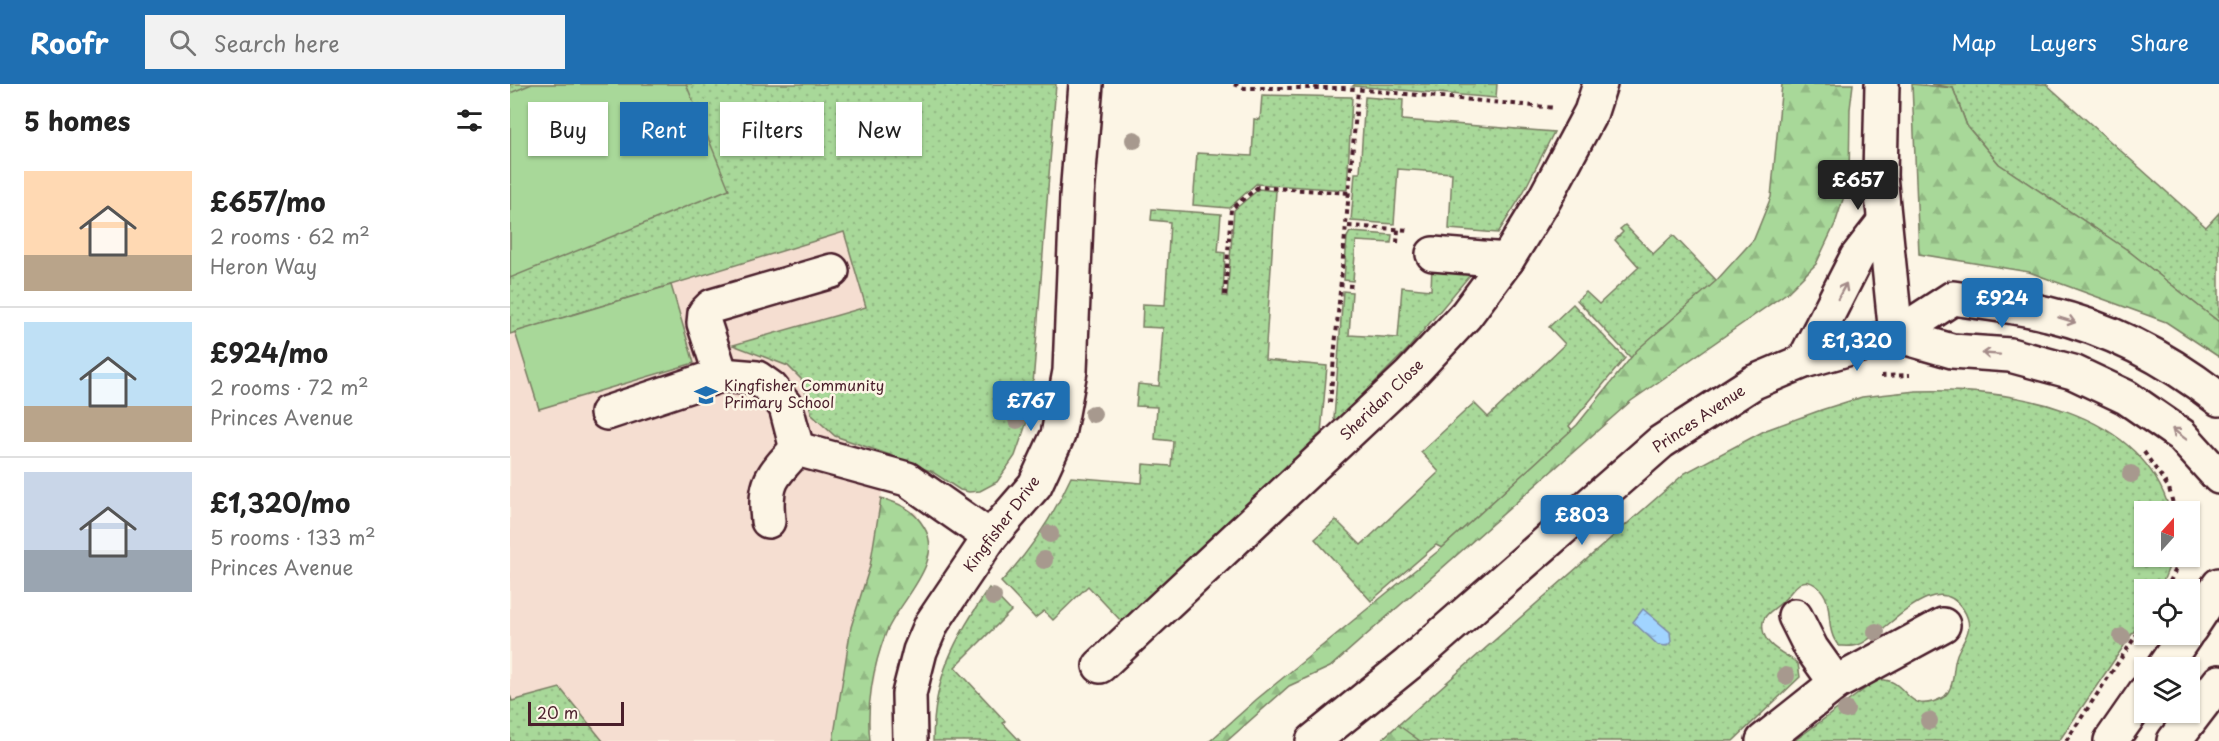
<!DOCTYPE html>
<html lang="en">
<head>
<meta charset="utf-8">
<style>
  body { margin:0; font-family:"Playpen Sans",sans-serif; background:#f2f2f2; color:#222; height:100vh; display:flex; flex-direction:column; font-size:22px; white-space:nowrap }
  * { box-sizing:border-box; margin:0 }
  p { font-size:20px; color:#767676 }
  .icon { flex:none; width:33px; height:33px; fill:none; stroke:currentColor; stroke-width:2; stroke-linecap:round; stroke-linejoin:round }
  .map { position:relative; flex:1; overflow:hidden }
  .side { display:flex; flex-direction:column; background:#fff; width:510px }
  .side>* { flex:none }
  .guide { position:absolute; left:18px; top:18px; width:570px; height:54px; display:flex; gap:12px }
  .needle { width:39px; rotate:21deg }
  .buttons { position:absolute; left:1624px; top:417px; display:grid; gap:12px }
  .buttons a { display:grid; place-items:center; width:66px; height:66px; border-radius:0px; background:#fff; box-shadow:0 2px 4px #0004; font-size:30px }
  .scale { position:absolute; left:18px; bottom:15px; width:96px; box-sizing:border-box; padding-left:6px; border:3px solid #4a1f2b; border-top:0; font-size:16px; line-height:21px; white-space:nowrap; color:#4a1f2b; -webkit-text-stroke:4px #fcf5e5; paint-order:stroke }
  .price { position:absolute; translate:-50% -51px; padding:0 14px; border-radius:6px; background:#1f6fb2; color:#fff; font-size:20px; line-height:39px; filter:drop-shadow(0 2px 3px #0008) }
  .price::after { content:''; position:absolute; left:50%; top:36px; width:18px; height:14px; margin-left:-9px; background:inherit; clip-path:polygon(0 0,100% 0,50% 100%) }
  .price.on { background:#222; color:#fff }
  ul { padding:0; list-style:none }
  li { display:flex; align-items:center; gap:18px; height:150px; padding:0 24px }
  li+li { border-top:2px solid #e0e0e0 }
  li span { display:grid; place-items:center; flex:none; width:168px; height:120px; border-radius:0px; color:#555 }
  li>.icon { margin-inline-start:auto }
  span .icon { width:72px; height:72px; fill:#fffc; stroke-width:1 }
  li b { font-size:26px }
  h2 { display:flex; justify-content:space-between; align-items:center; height:72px; padding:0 24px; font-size:26px }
  .chip { padding:0 21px; border-radius:0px; background:#fff; box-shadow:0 2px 4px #0004; font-size:21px; line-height:54px }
  .chip.on { background:#1f6fb2; color:#fff }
  header { display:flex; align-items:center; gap:36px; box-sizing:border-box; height:84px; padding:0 30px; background:#1f6fb2; color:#fff }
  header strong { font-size:28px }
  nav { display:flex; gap:33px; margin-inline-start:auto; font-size:21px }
  .search { width:420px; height:54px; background:#f2f2f2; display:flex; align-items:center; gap:15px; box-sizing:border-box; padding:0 21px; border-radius:0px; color:#767676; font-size:22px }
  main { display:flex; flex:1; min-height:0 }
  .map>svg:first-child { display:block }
</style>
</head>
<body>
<header>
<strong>Roofr</strong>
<div class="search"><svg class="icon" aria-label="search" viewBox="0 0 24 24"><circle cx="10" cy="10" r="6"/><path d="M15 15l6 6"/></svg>Search here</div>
<nav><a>Map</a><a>Layers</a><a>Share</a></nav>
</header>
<main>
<section class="side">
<h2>5 homes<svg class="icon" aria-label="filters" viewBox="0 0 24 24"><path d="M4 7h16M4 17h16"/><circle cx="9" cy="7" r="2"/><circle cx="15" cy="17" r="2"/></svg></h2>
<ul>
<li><span style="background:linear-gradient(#ffd9b3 70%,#b9a48a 0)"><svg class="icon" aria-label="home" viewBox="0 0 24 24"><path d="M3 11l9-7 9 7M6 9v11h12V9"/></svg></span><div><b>£657/mo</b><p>2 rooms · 62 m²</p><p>Heron Way</p></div></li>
<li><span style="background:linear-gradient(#bfe0f5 70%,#b9a48a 0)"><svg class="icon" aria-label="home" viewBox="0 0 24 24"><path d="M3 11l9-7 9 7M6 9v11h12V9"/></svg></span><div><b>£924/mo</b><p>2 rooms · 72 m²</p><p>Princes Avenue</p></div></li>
<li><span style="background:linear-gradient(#c9d6e8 65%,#9aa5b1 0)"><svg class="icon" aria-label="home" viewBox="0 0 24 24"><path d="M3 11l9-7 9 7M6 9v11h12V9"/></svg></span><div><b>£1,320/mo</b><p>5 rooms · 133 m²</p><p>Princes Avenue</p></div></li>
</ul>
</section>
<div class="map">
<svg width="1709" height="657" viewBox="0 0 1709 657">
  <defs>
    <pattern id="grass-dots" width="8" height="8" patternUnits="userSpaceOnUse" patternTransform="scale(1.5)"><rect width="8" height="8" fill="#a8d899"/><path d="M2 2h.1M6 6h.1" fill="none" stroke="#92b984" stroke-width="1.8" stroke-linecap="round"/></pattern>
    <pattern id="forest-firs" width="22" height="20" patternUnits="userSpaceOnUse" patternTransform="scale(1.5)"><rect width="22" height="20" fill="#a8d899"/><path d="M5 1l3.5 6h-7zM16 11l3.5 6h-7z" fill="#92b984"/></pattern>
    <pattern id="water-ripples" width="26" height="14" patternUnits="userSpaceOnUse" patternTransform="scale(1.5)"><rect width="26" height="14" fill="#a1d4ff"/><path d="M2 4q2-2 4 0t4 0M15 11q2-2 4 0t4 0" fill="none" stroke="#8cb6db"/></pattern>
  </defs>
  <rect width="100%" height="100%" fill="#fcf5e5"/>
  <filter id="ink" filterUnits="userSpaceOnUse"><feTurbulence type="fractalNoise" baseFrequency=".0167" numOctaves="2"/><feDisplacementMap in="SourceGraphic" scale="12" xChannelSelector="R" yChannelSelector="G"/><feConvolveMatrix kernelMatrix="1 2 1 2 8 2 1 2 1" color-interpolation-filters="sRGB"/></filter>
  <g filter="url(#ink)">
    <path fill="#f5ded1" d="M0,0h422l-39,372 -12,41 18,6 17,10 11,19 3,21 -5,14 -38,64 -8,22 -9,51v37h-360z"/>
    <g fill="url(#grass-dots)" stroke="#797c62" stroke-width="1.5">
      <path d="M0,0h546l-25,326 -16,46 -18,26 -17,9 -11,1 -9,-2 -29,-19 -39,-12 1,-3 -58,-20 -23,-21 -10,-35 -14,-14 -55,-21 133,-38 -22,-75 -334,102z"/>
      <path d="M845,0h142l-1,14 -143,-12z"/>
      <path d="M1421,0h115l160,143 13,-14v109l-93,-73 -127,-85 -32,-38 -14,-38z"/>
      <path d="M752,11l90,2 -5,93 -91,-6 -27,24 -36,-3 4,-52 55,3 2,-37 6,1z"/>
      <path d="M855,13l38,3 -1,20 152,12 -32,63 -24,38 -49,-4 3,-56 -54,-4 -4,55 -43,-3 4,-48h5z"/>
      <path d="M749,105l17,2 -11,169 62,6 -6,67 -199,189 -34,-36 -35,34 -9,-9 -9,7 -34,-36c30,-32 52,-65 70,-105l71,6 1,-19 28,2 2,-25 -18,-2 2,-32 -21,-1 2,-22 21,2 4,-58 -21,-1 1,-23 22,1 5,-83 -19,-2 1,-11 69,5 -3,38 7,1 -2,43h4l7,-86z"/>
      <path d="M1115,141l28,29 20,-19 44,46 -86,77 -54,-58 9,-8 13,12 40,-37 -24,-27 8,-8 -3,-3z"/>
      <path d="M840,148l42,3 -1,8 -35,-2 -3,40 -9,-1 3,-43z"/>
      <path d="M922,182l43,3 -67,80 -72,72 -2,-2 9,-128 9,1 -3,43 49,3 4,-51 29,3z"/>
      <path d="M1063,220l52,54 -56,68 3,4 -130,118 -6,-3 -65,56 -56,-62 21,-19 25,25 78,-73 -18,-20 53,-49 14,14 77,-73 -16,-17z"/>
      <path d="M1406,307c91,-3 224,16 254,120l-25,1v44l28,1 -13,32 -15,1v25l-86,126h-265l83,-61c33,-4 26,39 67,17 14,-14 6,-31 15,-47 8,-15 15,-24 4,-41 -29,-43 -79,28 -105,36 -6,2 -13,1 -19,1 -16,-17 -3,-44 -21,-59 -18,-15 -24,4 -36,15 -10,10 -24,13 -18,32 5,15 23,20 34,30l2,13 -67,64h-353l305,-268 81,-43 55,-20 41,-13z"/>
      <path d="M479,504l22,23 -56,56 50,54 -2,2 17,18h-87c1,-66 21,-100 56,-153z"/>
      <path d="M50,604l43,53h-93v-46l2,6z"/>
    </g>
    <g fill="url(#forest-firs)" stroke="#797c62" stroke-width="1.5">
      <path d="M1272,0h71l-3,25 -1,72 -14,43 -19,40 -28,28 -157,109 -301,266 -41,19 -62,55h-17l47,-42 185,-151 135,-123 60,-75 79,-69 38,-42 17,-42z"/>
      <path d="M1402,0l41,4 14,38 32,38 127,85 93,73v35l-53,-35 -137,-50 -110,-18z"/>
      <path d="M371,414c20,6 32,11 43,29 22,35 -26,75 -38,106 -13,33 -20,73 -16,108h-37l18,-114 19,-61z"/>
      <path d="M888,641l22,16h-40z"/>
    </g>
    <g fill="#a8d899" stroke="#797c62" stroke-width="1.5">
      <path d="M22,0h154l43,105 -219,89v-185z"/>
      <path d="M161,201l23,78 -155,46 -24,-77z"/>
    </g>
    <path fill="url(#water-ripples)" stroke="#7e8caa" stroke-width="1.5" d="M1133,525l27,23 1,10 -4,4 -9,-1 -25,-23z"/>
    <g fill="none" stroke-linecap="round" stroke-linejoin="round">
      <g stroke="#4a1f2b" stroke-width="38">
        <g id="minor">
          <path d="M1372,0l-2,92 16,159"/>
          <path d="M923,170l74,6"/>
          <path d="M1386,251l56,16 58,4 63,17 53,25 55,38 38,42"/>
          <path d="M1294,277l53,-104 27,-35"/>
          <path d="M211,291l-17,-52 1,-10 7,-7 120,-35"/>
          <path d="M97,329l114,-38 36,3 14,10 15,19 11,42"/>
          <path d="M258,437c-4,-38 3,-45 29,-72l110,30 83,58"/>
          <path d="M1285,532l16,32 25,35"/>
          <path d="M1680,545l29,-44"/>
          <path d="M590,582l310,-291 56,-60 41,-55 38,-62 46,-86 9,-28"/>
          <path d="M1653,584l23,-34"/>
          <path d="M400,657l-1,-47 11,-43 12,-28 58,-86 45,-52 23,-50 12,-64 7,-175 9,-112"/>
          <path d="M803,657l95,-77 253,-222 93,-60 50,-21 92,-26 57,-37c32,5 65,8 95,16 64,15 120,45 171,85"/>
          <path d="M1253,657l73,-58 107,-58"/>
          <path d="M1601,657l34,-49"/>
          <path d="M1664,657l45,-59"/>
        </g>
      </g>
      <g stroke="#4a1f2b" stroke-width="4" stroke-dasharray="4.5 4.5" stroke-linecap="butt">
        <path d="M724,0l10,4h99l213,20"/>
        <path d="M838,142l62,4"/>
        <path d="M887,159l1,-14"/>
        <path d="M829,201l14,1"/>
        <path d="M715,211l6,-86 27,-22 92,6"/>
        <path d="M1371,292l29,-1"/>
        <path d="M820,319l28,-313"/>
        <path d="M1634,368l25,36 6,24"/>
        <path d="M1656,506l16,-34"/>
        <path d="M1556,657l79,-119"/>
      </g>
      <use href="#minor" stroke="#fcf5e5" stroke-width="33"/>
    </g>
    <g fill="#a7998e">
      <circle cx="624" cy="56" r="9"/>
      <circle cx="515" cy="309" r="9"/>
      <circle cx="583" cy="330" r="9"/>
      <circle cx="507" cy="336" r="9"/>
      <circle cx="1621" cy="390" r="9"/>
      <circle cx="540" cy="450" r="9"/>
      <circle cx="534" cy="476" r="9"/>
      <circle cx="483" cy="513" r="9"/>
      <circle cx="1366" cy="548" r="9"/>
      <circle cx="1612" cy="553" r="9"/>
      <circle cx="1276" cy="592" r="9"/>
      <circle cx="1336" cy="626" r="9"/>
      <circle cx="1419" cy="637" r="9"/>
    </g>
    <defs><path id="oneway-shaft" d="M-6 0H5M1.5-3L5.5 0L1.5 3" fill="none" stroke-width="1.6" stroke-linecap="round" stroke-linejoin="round" transform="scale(1.5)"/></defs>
    <g stroke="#a38a88">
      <use href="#oneway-shaft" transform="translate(1332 207) rotate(-62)"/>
      <use href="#oneway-shaft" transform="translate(1557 236) rotate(17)"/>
      <use href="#oneway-shaft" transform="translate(1481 270) rotate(-176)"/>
      <use href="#oneway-shaft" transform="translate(1669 350) rotate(-143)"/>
    </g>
  </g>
  <defs>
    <g id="school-bare" transform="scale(1.8)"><path d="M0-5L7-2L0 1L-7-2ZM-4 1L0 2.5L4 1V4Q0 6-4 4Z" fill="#1f6fb2" stroke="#fcf5e5" stroke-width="2.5" paint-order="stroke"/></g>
  </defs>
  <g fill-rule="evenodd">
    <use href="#school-bare" x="196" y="311"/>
  </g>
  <g text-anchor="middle" stroke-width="5" stroke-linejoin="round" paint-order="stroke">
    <g font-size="15" fill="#4a1f2b" stroke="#fcf5e5" text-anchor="start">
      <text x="214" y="307">Kingfisher Community<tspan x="214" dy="17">Primary School</tspan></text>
    </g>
    <g font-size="15" fill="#4a1f2b" stroke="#fcf5e5">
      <text transform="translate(872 316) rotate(-44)" y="5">Sheridan Close</text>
      <text transform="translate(1189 335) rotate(-34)" y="5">Princes Avenue</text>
      <text transform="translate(492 440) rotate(-53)" y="5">Kingfisher Drive</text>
    </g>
  </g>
</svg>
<div class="buttons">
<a><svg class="needle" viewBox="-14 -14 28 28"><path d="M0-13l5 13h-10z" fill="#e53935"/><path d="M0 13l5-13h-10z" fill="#767676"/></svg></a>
<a><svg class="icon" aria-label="locate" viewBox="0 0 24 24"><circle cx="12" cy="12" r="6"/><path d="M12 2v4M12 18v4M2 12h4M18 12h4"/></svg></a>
<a><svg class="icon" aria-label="layers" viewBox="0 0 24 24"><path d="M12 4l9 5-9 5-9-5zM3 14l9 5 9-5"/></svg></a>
</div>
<div class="scale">20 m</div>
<b class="price on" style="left:1348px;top:127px">£657</b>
<b class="price" style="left:1492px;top:245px">£924</b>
<b class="price" style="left:1347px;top:288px">£1,320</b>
<b class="price" style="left:521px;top:348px">£767</b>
<b class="price" style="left:1072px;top:462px">£803</b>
<div class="guide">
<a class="chip">Buy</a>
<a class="chip on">Rent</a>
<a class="chip">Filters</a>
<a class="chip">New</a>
</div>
</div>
</main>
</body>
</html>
